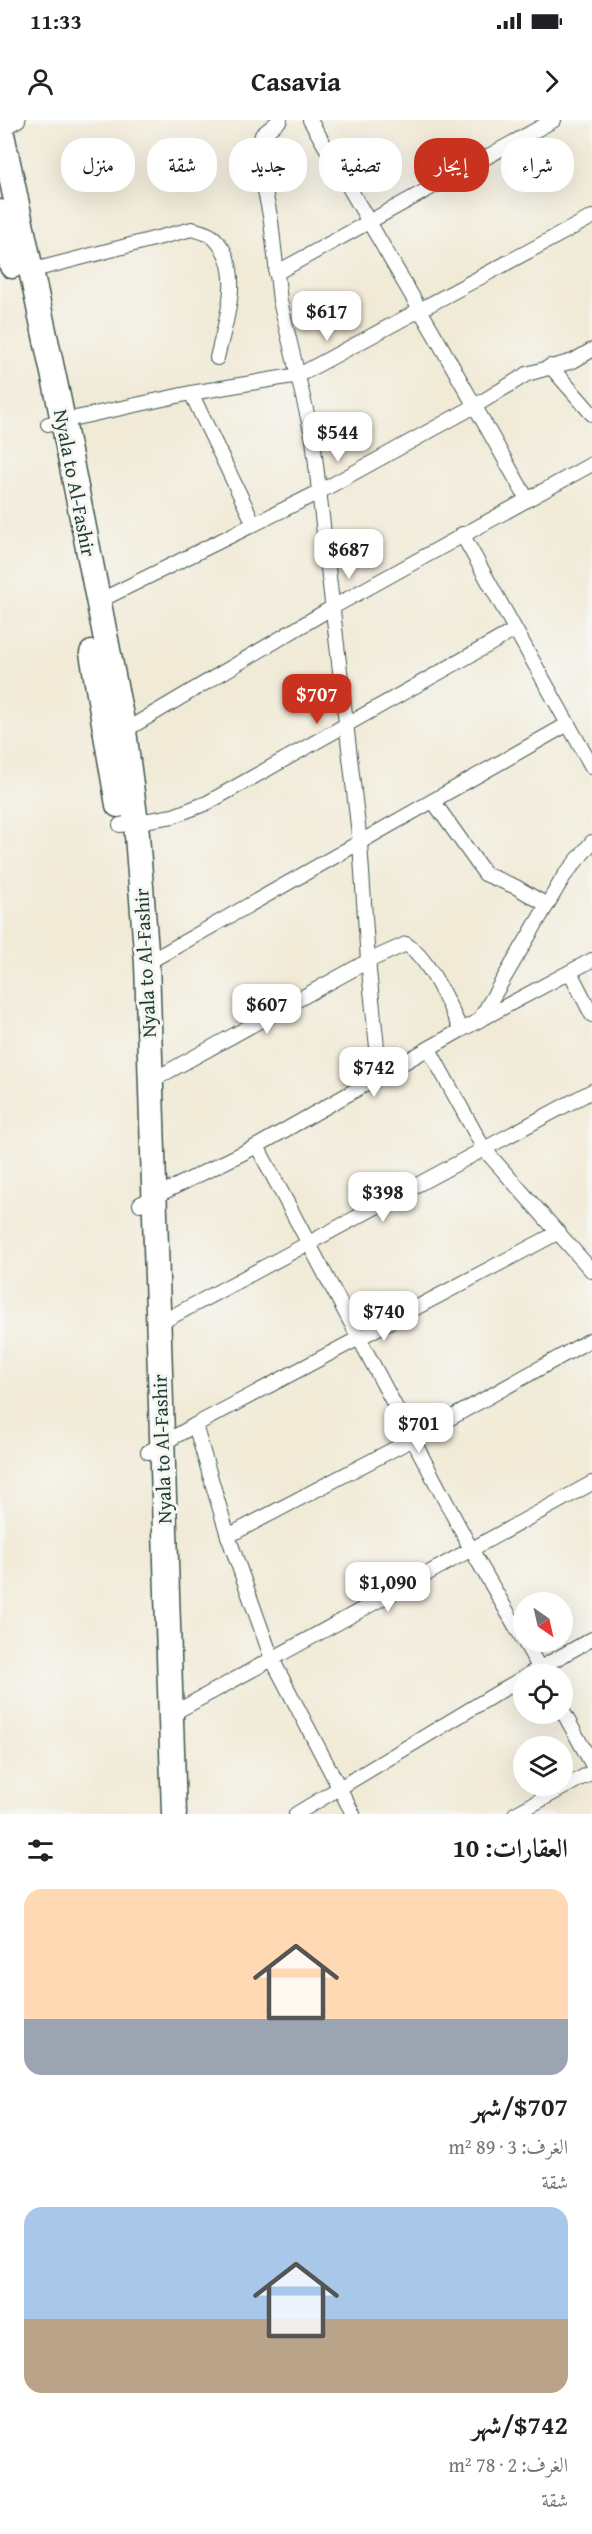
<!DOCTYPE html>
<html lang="ar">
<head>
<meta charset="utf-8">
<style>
  body { margin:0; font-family:"Gentium Book Plus",Amiri,serif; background:#f6f6f6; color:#202124; direction:rtl; height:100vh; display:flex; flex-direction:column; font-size:22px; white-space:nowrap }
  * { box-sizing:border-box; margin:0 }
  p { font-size:20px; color:#757577 }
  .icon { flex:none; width:33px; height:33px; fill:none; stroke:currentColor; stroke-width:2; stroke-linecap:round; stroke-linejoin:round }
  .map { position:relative; height:1694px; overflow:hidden; direction:ltr }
  .panel { display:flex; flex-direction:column; background:#fff; flex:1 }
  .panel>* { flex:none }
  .guide { position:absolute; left:18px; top:18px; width:556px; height:54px; direction:rtl; display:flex; gap:12px }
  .needle { width:39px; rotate:146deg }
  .buttons { position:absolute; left:513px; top:1472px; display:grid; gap:12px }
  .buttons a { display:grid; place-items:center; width:60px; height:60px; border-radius:50%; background:#fff; box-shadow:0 6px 24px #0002; font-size:30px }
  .price { position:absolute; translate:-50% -51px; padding:0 14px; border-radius:12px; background:#fff; color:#222; font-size:20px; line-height:39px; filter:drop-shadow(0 2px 3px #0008) }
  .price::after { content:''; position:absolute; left:50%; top:36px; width:18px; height:14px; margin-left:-9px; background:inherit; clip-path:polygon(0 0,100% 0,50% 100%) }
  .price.on { background:#c8321e; color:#fff }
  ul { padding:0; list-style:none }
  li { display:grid; align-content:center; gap:12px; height:318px; padding:0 24px }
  li span { display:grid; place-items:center; height:186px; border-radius:18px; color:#555 }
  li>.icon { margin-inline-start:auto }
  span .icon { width:108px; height:108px; fill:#fffc; stroke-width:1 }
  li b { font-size:26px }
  h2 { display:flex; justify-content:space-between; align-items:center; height:72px; padding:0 24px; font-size:26px }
  .chip { padding:0 21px; border-radius:24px; background:#fff; box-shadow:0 6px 24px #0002; font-size:21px; line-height:54px }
  .chip.on { background:#c8321e; color:#fff }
  .status { display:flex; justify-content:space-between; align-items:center; height:42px; padding:0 30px; background:#fff; direction:ltr }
  .status svg { height:16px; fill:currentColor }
  header { display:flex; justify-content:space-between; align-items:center; height:78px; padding:0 24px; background:#fff; font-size:27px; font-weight:800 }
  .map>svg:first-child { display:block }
</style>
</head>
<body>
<div class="status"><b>11:33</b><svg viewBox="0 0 49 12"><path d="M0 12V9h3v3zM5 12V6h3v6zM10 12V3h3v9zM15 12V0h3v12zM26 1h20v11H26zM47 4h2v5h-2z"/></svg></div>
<header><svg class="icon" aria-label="forward" viewBox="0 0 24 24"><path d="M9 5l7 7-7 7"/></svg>Casavia<svg class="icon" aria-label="person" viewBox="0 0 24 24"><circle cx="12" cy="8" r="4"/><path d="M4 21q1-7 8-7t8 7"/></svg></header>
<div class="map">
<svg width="592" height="1694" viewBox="0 0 592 1694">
  <rect width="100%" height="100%" fill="#f6f6f2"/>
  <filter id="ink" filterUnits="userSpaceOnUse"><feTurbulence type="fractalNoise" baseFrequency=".0167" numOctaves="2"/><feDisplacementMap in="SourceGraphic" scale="12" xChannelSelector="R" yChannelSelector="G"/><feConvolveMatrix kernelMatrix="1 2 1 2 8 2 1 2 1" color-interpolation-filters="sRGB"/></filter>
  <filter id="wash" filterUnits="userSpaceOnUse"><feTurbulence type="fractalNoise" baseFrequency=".008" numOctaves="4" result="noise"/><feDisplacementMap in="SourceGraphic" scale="24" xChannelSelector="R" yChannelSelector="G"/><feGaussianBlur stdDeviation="1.35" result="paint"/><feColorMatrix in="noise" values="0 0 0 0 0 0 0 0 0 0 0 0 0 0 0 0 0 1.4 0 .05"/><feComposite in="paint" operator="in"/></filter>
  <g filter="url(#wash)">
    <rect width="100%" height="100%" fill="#f1ead7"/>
  </g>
  <g filter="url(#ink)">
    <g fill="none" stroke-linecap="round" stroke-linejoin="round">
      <g stroke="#3e574c" stroke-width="16">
        <g id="minor">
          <path d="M280,0l-18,15 -5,16 14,70 9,80 33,138 47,404 8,118 12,115"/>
          <path d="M310,0l131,226 86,153"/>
          <path d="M0,10l18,-10"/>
          <path d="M26,152l166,-43c7,2 17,4 22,9 32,31 11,84 3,120"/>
          <path d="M276,153l278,-153"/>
          <path d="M550,246l42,48"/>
          <path d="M191,273l63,131"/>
          <path d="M48,304l143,-31 108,-18 293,-158"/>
          <path d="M462,414l130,233"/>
          <path d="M99,481l220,-109 156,-86 52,-32 46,-13 19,-11"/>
          <path d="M124,611l209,-124 259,-143"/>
          <path d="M433,681l52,73 31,13 31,18"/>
          <path d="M120,705l53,-9 34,-13 308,-173"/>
          <path d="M147,843l421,-239"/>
          <path d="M570,852l22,43"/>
          <path d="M480,899l84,-143 28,-34"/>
          <path d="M429,929l55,100 108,122"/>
          <path d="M151,961l217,-120 38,-17c24,15 42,60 55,86"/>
          <path d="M257,1026l214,403 53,92"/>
          <path d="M140,1084l117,-58 204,-116 131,-70"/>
          <path d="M158,1204l434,-233"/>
          <path d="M195,1305l364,-193"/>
          <path d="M148,1332l47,-27 33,111 44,123 81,155"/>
          <path d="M228,1416l185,-97 179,-100"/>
          <path d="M524,1521l19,33"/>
          <path d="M529,1554l63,-35"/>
          <path d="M562,1590l30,54"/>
          <path d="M170,1595l422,-232"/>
          <path d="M296,1694l228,-137"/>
          <path d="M515,1694l77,-42"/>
        </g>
      </g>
      <g stroke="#3e574c" stroke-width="27">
        <g id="trunk">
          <path d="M0,5l59,276 65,330 12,92 11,140 27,851"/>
          <path d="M0,92l12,54"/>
          <path d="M92,533l26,152"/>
        </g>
      </g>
      <use href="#minor" stroke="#fff" stroke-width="14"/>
      <use href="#trunk" stroke="#fff" stroke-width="24"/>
    </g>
  </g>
  <g text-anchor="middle" stroke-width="6" stroke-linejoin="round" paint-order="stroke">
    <g font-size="20" fill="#1f3d34" stroke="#f6f6f2">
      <text transform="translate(75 363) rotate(79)" y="7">Nyala to Al-Fashir</text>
      <text transform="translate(145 843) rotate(-93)" y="7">Nyala to Al-Fashir</text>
      <text transform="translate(162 1329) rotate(-92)" y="7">Nyala to Al-Fashir</text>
    </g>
  </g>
</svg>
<div class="buttons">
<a><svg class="needle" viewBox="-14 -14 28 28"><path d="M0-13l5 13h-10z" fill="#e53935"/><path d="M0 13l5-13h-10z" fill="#757577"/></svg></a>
<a><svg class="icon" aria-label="locate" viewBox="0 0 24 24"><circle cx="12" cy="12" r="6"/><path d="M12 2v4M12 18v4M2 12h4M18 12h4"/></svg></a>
<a><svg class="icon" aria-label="layers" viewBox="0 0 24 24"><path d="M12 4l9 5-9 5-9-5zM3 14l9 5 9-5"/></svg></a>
</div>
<b class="price" style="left:327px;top:222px">$617</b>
<b class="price" style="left:338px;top:343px">$544</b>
<b class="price" style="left:349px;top:460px">$687</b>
<b class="price on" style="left:317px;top:605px">$707</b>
<b class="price" style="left:267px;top:915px">$607</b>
<b class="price" style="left:374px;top:978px">$742</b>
<b class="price" style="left:383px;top:1103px">$398</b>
<b class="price" style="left:384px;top:1222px">$740</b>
<b class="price" style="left:419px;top:1334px">$701</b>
<b class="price" style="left:388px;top:1493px">$1,090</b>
<div class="guide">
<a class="chip">شراء</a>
<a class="chip on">إيجار</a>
<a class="chip">تصفية</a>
<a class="chip">جديد</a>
<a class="chip">شقة</a>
<a class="chip">منزل</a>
</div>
</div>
<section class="panel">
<h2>العقارات: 10<svg class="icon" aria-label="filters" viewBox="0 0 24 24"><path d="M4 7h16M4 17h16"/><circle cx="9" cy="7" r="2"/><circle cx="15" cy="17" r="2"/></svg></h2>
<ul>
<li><span style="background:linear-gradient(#ffd9b3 70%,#9aa5b1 0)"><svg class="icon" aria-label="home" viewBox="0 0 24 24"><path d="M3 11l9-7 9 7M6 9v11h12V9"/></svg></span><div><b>$707/شهر</b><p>الغرف: 3 · 89 m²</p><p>شقة</p></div></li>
<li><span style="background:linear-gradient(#a9c7e8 60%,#b9a48a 0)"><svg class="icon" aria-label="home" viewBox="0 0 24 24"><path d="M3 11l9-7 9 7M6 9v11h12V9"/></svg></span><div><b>$742/شهر</b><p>الغرف: 2 · 78 m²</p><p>شقة</p></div></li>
</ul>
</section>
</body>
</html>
